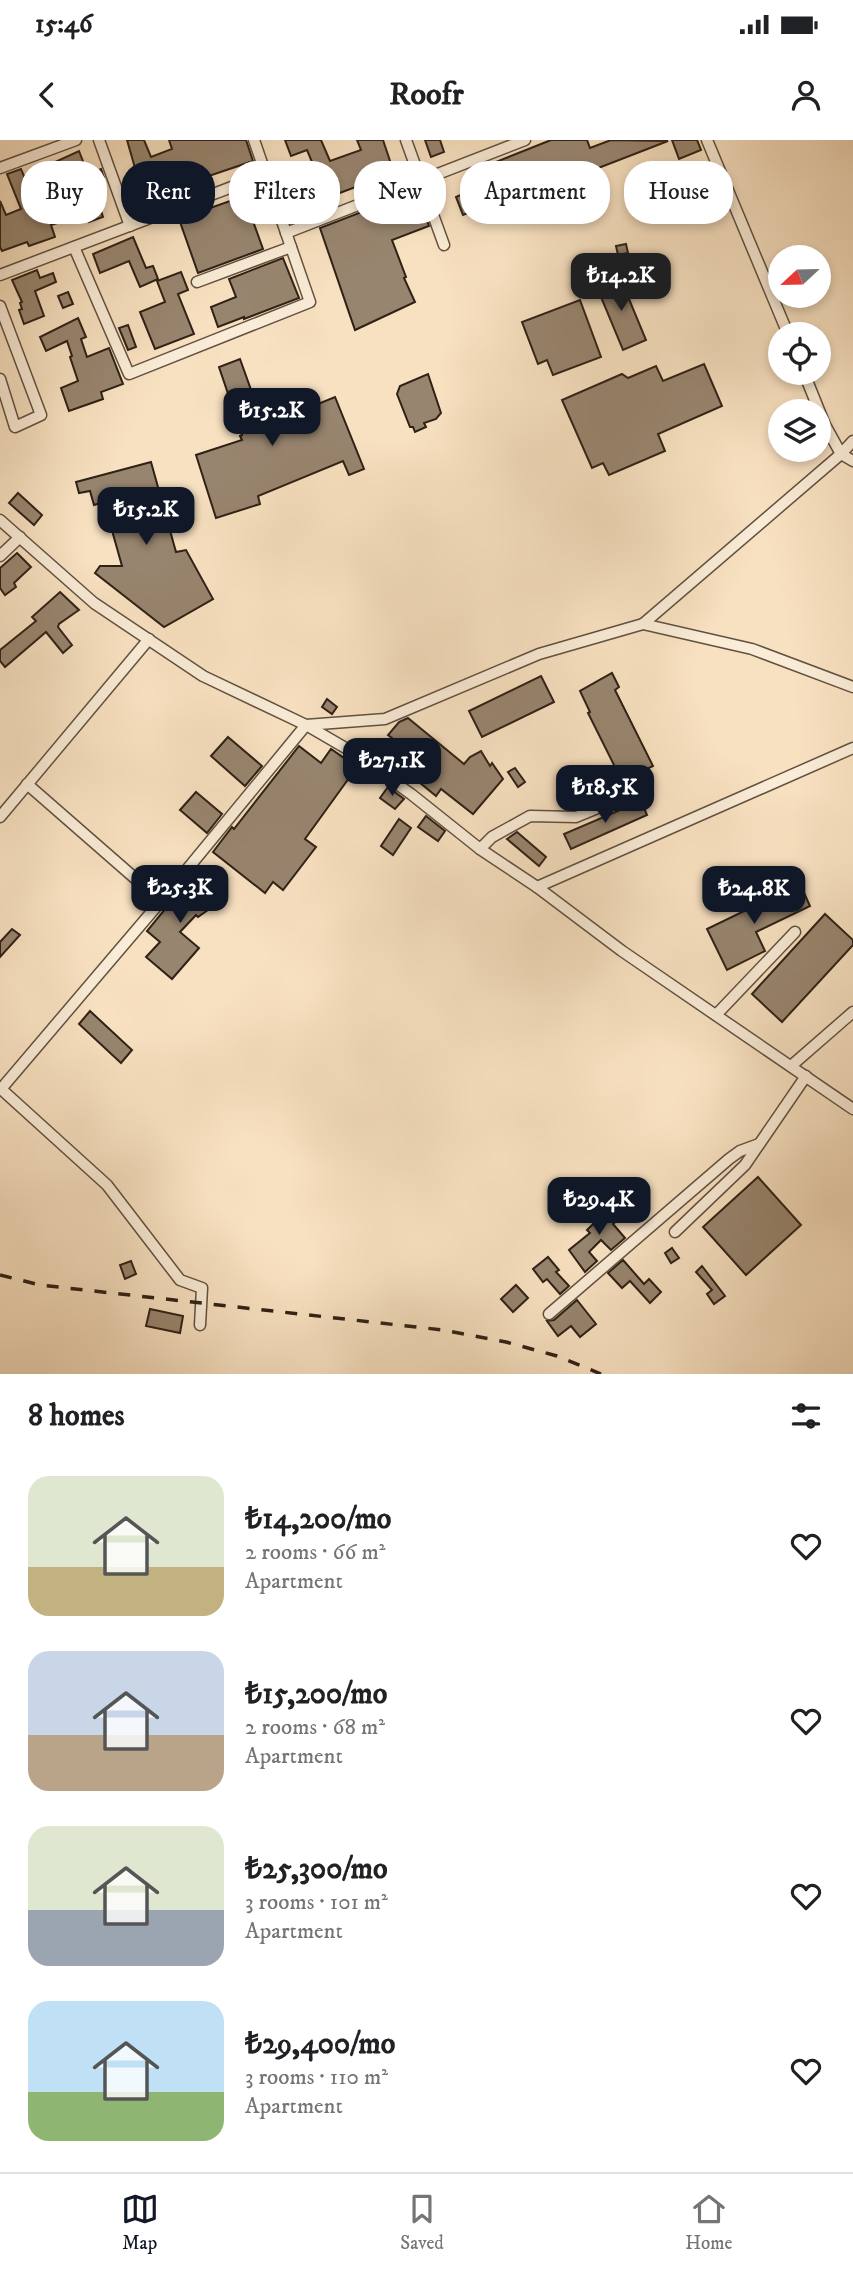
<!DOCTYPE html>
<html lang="en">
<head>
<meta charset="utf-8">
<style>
  body { margin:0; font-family:"IM FELL DW Pica",serif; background:#f2f2f2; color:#202124; height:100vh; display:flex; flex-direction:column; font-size:26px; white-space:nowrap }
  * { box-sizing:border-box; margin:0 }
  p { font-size:23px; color:#757577 }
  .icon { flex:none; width:38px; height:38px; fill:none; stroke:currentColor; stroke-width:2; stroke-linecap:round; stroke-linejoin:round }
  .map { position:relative; height:1234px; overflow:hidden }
  .details { display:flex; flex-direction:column; background:#fff; flex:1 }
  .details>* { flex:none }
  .hud { position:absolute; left:21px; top:21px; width:812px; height:63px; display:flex; gap:14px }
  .needle { width:46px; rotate:248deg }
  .buttons { position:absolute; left:768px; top:105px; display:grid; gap:14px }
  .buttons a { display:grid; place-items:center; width:63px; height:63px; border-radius:50%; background:#fff; box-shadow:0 4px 10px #0003; font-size:35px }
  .price { position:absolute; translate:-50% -60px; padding:0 16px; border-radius:14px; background:#111827; color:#fff; font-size:23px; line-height:46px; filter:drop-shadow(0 2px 4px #0008) }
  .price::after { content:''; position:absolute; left:50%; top:42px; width:21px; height:16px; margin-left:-10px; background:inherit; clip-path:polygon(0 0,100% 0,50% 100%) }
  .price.on { background:#222; color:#fff }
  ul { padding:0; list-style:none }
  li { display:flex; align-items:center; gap:21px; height:175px; padding:0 28px }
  li span { display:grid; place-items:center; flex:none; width:196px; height:140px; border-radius:21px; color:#555 }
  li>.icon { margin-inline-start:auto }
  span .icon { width:84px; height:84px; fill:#fffc; stroke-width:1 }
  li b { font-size:30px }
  h2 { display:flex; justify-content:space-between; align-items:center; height:84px; padding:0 28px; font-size:30px }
  .chip { padding:0 24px; border-radius:28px; background:#fff; box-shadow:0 4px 10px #0003; font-size:24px; line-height:63px }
  .chip.on { background:#111827; color:#fff }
  .status { display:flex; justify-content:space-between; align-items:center; height:49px; padding:0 35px; background:#fff; direction:ltr }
  .status svg { height:19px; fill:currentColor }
  header { display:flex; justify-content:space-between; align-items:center; height:91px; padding:0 28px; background:#fff; font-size:32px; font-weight:700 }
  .menu { display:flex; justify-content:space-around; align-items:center; height:98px; border-top:2px solid #e0e0e0; background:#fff; font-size:19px; color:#757577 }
  .menu a { display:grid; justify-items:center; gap:4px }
  .menu .on { color:#111827 }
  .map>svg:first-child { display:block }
</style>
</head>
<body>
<div class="status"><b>15:46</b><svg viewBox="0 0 49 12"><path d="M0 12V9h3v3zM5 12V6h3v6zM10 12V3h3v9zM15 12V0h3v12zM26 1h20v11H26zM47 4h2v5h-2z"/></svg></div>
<header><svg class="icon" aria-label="back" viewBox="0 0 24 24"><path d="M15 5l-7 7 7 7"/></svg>Roofr<svg class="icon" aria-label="person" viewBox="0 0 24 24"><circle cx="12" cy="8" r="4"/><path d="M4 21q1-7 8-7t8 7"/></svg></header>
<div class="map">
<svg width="853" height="1234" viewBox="0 0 853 1234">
  <rect width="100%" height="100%" fill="#f8e1c1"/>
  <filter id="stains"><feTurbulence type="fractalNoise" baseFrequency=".00286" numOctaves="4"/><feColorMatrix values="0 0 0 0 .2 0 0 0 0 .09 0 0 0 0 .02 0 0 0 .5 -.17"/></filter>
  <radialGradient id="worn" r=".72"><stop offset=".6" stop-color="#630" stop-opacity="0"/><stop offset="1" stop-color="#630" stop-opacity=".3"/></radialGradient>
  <g fill="#98856f" stroke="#2f2116" stroke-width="2">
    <path d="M127,0h17l7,17 21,-8 -3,-9h77l7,21 -53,18 -1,-3 -14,5 -3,-7 -21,8 4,12 -8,2 -4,-12 -12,5z"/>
    <path d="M285,0h36l9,21 31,-11 -4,-10h26l9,27 -25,9 2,6 -32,12v2l-29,12 -13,-31 20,-8 -8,-19 -16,6z"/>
    <path d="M425,0h15l4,12 -13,5z"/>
    <path d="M551,0h36l3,8 21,-8 57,1 -93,36 4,9 -73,29 -6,-15 -37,15 -7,-18 16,-7 -6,-16z"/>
    <path d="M672,0h25l4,10 -22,9z"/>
    <path d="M79,11l9,23 13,-5 3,9 -12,5 11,34 -14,5 -5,-12 -22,8 1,3 -12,4 4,12 -26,9 -2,-4 -25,9 -2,-4v-46l6,14 15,-6 -14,-35 14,-5 11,26 19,-7 -9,-20z"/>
    <path d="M416,51l13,35 -37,14 14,37 -2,1 11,24 -60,28 -35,-102z"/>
    <path d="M244,56l19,53 -65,24 -19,-54z"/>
    <path d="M133,97l13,31 7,-2 5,13 -18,8 -11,-26 -29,12 -7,-19z"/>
    <path d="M626,104l2,9 -10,2 -2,-9z"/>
    <path d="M283,118l16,40 -55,21v-2l-26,10 -7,-20 25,-10 -7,-18z"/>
    <path d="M37,130l3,8 13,-5 3,9 -21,9 9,25 -20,8 -5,-14 3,-1 -2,-6 2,-1 -10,-22z"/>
    <path d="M181,132l7,18 -10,4 16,40 -39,15 -15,-37 25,-10 -8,-21z"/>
    <path d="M619,135l27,65 -23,10 -27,-65z"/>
    <path d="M68,152l5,12 -10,4 -5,-12z"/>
    <path d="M580,160l21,57 -48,18 -6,-15 -9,4 -16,-42z"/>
    <path d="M78,178l8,19 -5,2 6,18 22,-9 14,36 -22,8 2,7 -34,12 -8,-23 17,-7 -8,-24 2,-1 -5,-15 -21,10 -6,-14z"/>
    <path d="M128,185l8,22 -8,3 -9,-22z"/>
    <path d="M240,219l24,67 71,-29 29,72 -15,6 -6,-14 -85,35 2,8 -44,14 -20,-63 46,-15 -2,-4 2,-1 -23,-68z"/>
    <path d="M704,224l18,42 -64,28 7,17 -56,24 -6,-12 -11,5 -30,-68 60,-26 6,4 28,-12 7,15z"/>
    <path d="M428,234l13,39 -5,6 -12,4 2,4 -11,5 -2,-5h-3l-13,-33 3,-8z"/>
    <path d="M151,322l25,90 10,-2 27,49 -49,28 -69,-54 5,-7h22l-18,-64 -10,3 -4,-14 -11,2 -3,-11z"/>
    <path d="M18,353l24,22 -8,10 -25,-22z"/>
    <path d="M17,413l14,14 -17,16 2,4 -11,8 -5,-7v-20z"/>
    <path d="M60,452l19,18 -20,14 -1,3 14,18 -9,8 -17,-21 -41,35 -5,-6v-11l36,-29 -4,-4z"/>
    <path d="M612,533l7,14 -4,3 38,76 -31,15 -34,-68 2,-1 -10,-21z"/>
    <path d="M541,536l13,26 -72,35 -13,-26z"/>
    <path d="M327,559l10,8 -5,7 -10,-7z"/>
    <path d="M408,578l56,46 6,-7 11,-6 9,15 2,-3 11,16 -30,35 -32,-25 -5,7 -50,-41 11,-13 -9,-7 11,-13z"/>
    <path d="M228,597l34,29 -17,20 -34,-30z"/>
    <path d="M299,606l22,17 10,-14 26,18 -52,72 11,8 -33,43 -10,-8 -8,11 -52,-41 19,-25 2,2z"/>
    <path d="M515,628l10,14 -7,5 -10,-15z"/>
    <path d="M587,634l4,10 -21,7 -4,-10z"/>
    <path d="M388,647l16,12 -9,10 -15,-11z"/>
    <path d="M196,652l26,22 -15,19 -27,-23z"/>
    <path d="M641,661l6,14 -76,34 -7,-15z"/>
    <path d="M426,676l19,15 -7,10 -20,-14z"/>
    <path d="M399,679l12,9 -18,27 -12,-9z"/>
    <path d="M517,692l29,25 -7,9 -32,-27z"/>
    <path d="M198,729l15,13 -5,28 -10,7 -2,-2 -16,17 19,16 -27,31 -26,-22 14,-15 -13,-11z"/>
    <path d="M800,744l10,22 -54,26 9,19 -38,19 -20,-41z"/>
    <path d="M825,774l28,26v5l-71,77 -30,-28z"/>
    <path d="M12,789l8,6 -20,22v-15z"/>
    <path d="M90,871l42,39 -11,13 -42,-39z"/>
    <path d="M758,1037l43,48 -55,50 -43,-48z"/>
    <path d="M616,1062l10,11 -13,11 12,14 -14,12 -10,-10 -12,12 8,9 -12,11 -16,-22 21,-17 -3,-3z"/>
    <path d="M672,1108l7,10 -8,5 -6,-10z"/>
    <path d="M548,1117l11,13 -3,2 13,14 -9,8 -13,-15 -4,3 -10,-13z"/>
    <path d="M623,1120l21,24 5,-5 12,13 -11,11 -20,-22 -8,7 -14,-15z"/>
    <path d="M131,1121l5,13 -11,5 -5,-14z"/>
    <path d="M702,1126l23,30 -11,8 -7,-10 5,-4 -16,-18z"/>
    <path d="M516,1145l12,13 -15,14 -12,-13z"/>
    <path d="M577,1160l19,24 -16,13 -9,-11 -13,10 -11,-15 7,-1z"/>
    <path d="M150,1169l33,7 -3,17 -34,-7z"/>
  </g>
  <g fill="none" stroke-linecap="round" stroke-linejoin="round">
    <g stroke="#615141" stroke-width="13">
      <g id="street">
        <path d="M99,0l31,86"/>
        <path d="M406,0l38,105"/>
        <path d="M707,0l81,194"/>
        <path d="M0,28l76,-28"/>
        <path d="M286,93l239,-93"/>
        <path d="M74,107l55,127 181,-72 -56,-162"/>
        <path d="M0,135l266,-101"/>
        <path d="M197,142l94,-35"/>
        <path d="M0,166l41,109 -26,12 -15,-48"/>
        <path d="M804,233l21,52 16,29 12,7"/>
        <path d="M0,380l94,83 109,73 103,49 43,25 62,44 69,55 57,38 85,64 231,158"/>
        <path d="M0,416l20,-19"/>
        <path d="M643,484l198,-170 12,-13"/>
        <path d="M27,644l134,117"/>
        <path d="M0,677l149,-178"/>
        <path d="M480,709l12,-12 38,-21 46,1 53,-22"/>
        <path d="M537,747l316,-139"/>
        <path d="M716,875l79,-83"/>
        <path d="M791,926l62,-54"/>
        <path d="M0,948l107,97 73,95 22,8 -2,37"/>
        <path d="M1,949l160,-188 145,-176 79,-6 154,-65 104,-30 109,25 101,38"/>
        <path d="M675,1092l70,-67 61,-89"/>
        <path d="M549,1174l180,-155 11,-8 19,-7"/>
      </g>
    </g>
    <use href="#street" stroke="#faecd7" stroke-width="10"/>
    <path stroke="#2f2116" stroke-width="3.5" stroke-dasharray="12 12" stroke-linecap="butt" d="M0,1135l40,10 403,45 63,12 51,14 44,18"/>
  </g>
  <rect width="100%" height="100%" filter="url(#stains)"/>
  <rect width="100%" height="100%" fill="url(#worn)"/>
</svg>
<div class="buttons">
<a><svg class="needle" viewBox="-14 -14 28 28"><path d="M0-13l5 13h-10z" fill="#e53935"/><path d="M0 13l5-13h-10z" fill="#757577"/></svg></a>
<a><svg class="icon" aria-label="locate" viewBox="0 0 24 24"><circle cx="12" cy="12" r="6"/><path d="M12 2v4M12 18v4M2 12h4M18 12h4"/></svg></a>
<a><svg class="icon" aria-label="layers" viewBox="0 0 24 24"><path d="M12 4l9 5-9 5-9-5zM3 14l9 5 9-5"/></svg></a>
</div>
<b class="price on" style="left:621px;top:173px">₺14.2K</b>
<b class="price" style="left:272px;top:308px">₺15.2K</b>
<b class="price" style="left:146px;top:407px">₺15.2K</b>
<b class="price" style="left:392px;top:658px">₺27.1K</b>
<b class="price" style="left:605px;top:685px">₺18.5K</b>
<b class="price" style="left:180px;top:785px">₺25.3K</b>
<b class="price" style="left:754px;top:786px">₺24.8K</b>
<b class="price" style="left:599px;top:1097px">₺29.4K</b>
<div class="hud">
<a class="chip">Buy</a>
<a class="chip on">Rent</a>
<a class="chip">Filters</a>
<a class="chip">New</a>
<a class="chip">Apartment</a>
<a class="chip">House</a>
</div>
</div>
<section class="details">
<h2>8 homes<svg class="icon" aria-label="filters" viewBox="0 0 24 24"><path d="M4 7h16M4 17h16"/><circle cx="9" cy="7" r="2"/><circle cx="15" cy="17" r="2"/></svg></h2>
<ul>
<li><span style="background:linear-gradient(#dfe7d0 65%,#c2b280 0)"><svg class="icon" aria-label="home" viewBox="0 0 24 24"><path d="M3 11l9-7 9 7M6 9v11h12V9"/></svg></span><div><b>₺14,200/mo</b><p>2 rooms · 66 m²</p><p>Apartment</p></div><svg class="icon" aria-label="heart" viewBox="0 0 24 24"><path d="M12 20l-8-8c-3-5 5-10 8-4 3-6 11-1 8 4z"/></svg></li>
<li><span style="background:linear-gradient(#c9d6e8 60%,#b9a48a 0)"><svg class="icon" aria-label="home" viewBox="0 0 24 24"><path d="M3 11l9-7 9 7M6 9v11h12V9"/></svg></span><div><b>₺15,200/mo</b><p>2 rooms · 68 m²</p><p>Apartment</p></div><svg class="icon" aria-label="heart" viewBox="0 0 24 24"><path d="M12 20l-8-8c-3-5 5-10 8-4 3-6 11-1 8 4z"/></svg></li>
<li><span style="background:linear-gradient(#dfe7d0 60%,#9aa5b1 0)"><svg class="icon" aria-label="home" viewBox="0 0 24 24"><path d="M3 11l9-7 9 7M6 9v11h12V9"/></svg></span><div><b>₺25,300/mo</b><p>3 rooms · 101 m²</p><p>Apartment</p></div><svg class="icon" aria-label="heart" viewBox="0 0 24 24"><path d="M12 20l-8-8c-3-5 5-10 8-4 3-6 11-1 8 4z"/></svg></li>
<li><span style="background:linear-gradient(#bfe0f5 65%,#8fb573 0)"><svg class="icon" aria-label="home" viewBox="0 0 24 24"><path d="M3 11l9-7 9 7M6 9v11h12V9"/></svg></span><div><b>₺29,400/mo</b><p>3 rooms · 110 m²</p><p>Apartment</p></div><svg class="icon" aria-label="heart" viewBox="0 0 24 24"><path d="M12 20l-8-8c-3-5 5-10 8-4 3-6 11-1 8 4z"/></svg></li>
</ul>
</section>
<nav class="menu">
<a class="on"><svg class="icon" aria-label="map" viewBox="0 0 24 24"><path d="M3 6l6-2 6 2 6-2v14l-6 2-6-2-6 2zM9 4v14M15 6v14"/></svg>Map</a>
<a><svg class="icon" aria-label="saved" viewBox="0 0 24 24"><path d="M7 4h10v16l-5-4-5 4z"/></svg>Saved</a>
<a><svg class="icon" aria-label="home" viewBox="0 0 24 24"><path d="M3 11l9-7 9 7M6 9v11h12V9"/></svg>Home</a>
</nav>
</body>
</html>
